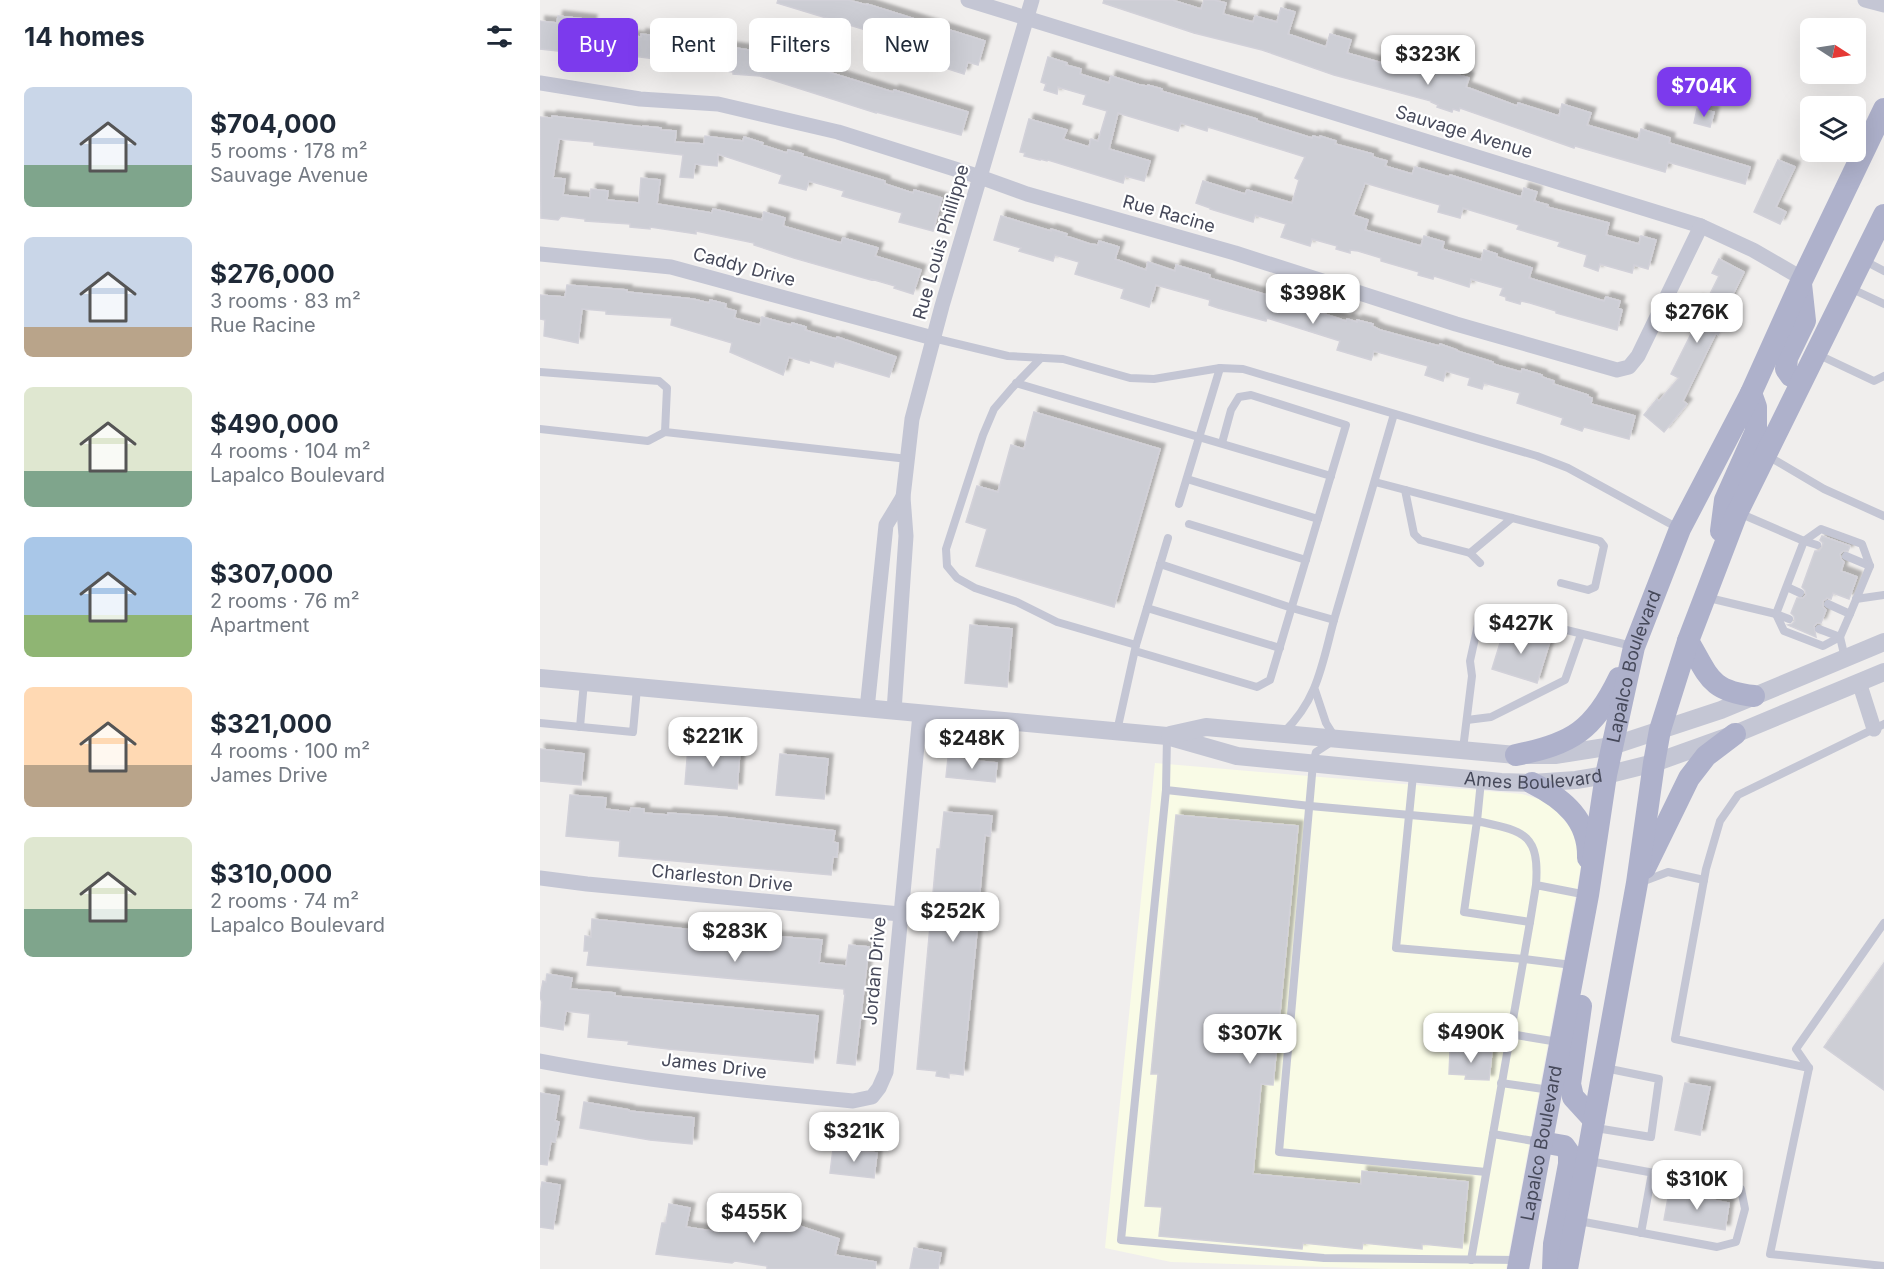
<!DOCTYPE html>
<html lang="en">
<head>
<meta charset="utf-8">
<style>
  body { margin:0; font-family:Inter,sans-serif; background:#f2f2f3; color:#1f2937; height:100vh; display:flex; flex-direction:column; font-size:22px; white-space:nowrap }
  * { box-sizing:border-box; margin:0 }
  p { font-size:20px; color:#747a83 }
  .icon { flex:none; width:33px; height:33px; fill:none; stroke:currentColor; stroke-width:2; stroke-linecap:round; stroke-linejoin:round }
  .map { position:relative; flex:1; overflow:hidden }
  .sheet { display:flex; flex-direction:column; background:#fff; width:540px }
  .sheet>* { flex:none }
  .banner { position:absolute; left:18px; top:18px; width:570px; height:54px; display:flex; gap:12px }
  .needle { width:39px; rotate:102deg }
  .fabs { position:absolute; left:1260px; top:18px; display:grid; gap:12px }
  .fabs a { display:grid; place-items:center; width:66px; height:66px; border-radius:9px; background:#fff; box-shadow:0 6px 24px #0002; font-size:30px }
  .price { position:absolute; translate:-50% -51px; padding:0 14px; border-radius:12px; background:#fff; color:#222; font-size:20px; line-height:39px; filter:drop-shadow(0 2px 3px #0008) }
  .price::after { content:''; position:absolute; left:50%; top:36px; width:18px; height:14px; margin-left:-9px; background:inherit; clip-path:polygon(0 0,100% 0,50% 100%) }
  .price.active { background:#7c3aed; color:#fff }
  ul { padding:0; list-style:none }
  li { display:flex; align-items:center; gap:18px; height:150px; padding:0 24px }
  li span { display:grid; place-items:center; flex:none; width:168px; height:120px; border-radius:9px; color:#555 }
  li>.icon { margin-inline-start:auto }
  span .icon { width:72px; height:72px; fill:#fffc; stroke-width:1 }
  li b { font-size:26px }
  h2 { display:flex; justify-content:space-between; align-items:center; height:72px; padding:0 24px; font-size:26px }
  .pill { padding:0 21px; border-radius:9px; background:#fff; box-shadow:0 6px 24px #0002; font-size:21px; line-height:54px }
  .pill.active { background:#7c3aed; color:#fff }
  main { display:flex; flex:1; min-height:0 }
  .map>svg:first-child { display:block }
</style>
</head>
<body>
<main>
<section class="sheet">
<h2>14 homes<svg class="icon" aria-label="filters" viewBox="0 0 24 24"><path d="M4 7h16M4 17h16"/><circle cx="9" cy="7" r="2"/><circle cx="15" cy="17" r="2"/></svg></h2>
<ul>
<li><span style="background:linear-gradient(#c9d6e8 65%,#7fa58c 0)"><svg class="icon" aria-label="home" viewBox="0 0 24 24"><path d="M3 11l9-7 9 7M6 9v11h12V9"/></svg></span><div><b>$704,000</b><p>5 rooms · 178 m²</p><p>Sauvage Avenue</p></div></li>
<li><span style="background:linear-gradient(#c9d6e8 75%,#b9a48a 0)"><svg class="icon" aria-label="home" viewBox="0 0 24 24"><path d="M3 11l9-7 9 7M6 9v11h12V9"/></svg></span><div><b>$276,000</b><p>3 rooms · 83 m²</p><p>Rue Racine</p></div></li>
<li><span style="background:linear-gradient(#dfe7d0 70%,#7fa58c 0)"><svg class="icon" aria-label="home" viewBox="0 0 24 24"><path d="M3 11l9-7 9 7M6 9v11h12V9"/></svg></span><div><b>$490,000</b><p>4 rooms · 104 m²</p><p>Lapalco Boulevard</p></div></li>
<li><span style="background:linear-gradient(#a9c7e8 65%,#8fb573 0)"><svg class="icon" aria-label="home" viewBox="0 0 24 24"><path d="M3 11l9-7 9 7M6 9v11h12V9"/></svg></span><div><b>$307,000</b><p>2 rooms · 76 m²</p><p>Apartment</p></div></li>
<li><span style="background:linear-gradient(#ffd9b3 65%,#b9a48a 0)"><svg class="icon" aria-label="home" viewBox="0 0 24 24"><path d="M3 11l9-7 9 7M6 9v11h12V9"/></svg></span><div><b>$321,000</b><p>4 rooms · 100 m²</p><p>James Drive</p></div></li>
<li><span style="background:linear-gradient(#dfe7d0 60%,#7fa58c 0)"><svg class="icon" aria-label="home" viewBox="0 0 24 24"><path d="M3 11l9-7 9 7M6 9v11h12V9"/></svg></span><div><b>$310,000</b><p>2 rooms · 74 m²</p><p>Lapalco Boulevard</p></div></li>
</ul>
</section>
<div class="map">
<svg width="1344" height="1269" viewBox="0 0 1344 1269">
  <defs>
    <filter id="shadow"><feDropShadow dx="5" dy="-5" stdDeviation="1.5" flood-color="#0004"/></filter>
  </defs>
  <rect width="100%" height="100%" fill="#f0eeed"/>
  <path fill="#f9fbe6" d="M615,763l367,31 26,8 23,26 11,33 -76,408h-116l-219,-7 -66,-14z"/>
  <g fill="#cdced5" stroke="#d2d1d9" stroke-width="1.5" filter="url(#shadow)">
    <path d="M238,0h70l19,5v-1l118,37 -7,24 -10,-3 -4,12 -22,-7 4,-12 -45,-14 1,-2 -35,-11 -1,2 -89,-27z"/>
    <path d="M564,0h68l29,9 3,-9h10l12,3 -3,11 30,8 2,-6 22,6 4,-14 14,4 -7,22 38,13 4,-13 21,6 -4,13 88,25 3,-9 31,9 -3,9 51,19 1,-3 41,13 3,-12 29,9 -4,12 51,15 3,-11 29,9 -1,5 81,24 -5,17 -77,-22 -3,10 -90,-26 -1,2 -114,-40 -1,3 -6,-2 -1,3 -15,-5 1,-2 -7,-3v-1l-97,-26 -72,-25 -68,-17 -91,-30z"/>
    <path d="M18,16l34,4 -2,11 51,6v-3l36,4 2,-11 37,4 -1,14 48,7 130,40 1,-2 74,22 -7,23 -85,-23v1l-116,-37 -27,-2v-2l-14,-2v-3l-87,-11v3l-92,-10v-28l17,2z"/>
    <path d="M508,57l19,6 -1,2 15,4 -1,5 29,9 2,-7 29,9 7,1 1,-1 14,4 -1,2 96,28v2l55,17 1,-2 7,2v-2l16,5 -1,3 38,10v3l14,4 -2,5 27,8 3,-7 34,10 1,-2 71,22 3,-9 13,4 -3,9 14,4 -1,2 62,16 -3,12 33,9 2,-8 15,4 -8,29 -14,-4 -2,8 -32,-9 -2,7 -14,-5 3,-11 -29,-9 2,-4 -43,-13 2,-4 -56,-17 -3,10 -22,-6 2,-7 -75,-22 -12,32 15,5 -3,10 56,16 3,-10 20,6 -2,7 39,11 3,-10 13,4v3l35,11 -3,10 75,23 2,-4 14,4 -2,7 4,2 -5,20 -61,-17v-2l-26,-8 -9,-2 -1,3 -14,-4v-3l-6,-2 3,-7 -32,-9 -2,8 -35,-11 -1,3 -15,-4 1,-3 -38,-11v-3l-23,-7 -8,-1v3l-14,-4 1,-3 -25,-7 -2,7 -29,-9 5,-13 -31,-9 -2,7 -43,-13v-1l-14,-5 7,-22 42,13 2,-4 45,13 7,-23 -4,-2 10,-21 -97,-30 -1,4 -26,-8 -3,8 -60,-18 -9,36 41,12 -6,20 -19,-5 -2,7 -75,-23 -1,1 -7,-2v1l-16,-4 1,-3 -5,-1 9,-33 38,11 -4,9 26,8 2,-8 7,2 9,-30 -24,-7 3,-9 -28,-8 -1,7 -13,-4 2,-6 -5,-2z"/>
    <path d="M1157,109l17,3 -4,15 -16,-4z"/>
    <path d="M12,116l91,11v-1l18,2v2l15,1 -1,11 29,2 1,-8 38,5 1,-4 19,6 -1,2 25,8 1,-3 15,4 -1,2 83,25v3l28,9 1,-3 28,8 -9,33 -34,-9 3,-9 -60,-17 2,-5 -35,-10 -3,9 -27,-7 3,-8 -64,-21 -1,12 -22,-2 -2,14 -13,-1 3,-22 -89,-10v-3l-35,-3 -6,39 12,1 -2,16 27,3 1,-9 17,2 -1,9 32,3 2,-25 19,2 -3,24 55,9 1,-4 49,11 2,-8 21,6 -2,8 58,17 2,-5 35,10 -3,8 46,14 -8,24 -19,-6 1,-2 -24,-7v1l-77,-22 -40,-13v-2l-58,-12v3l-46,-7v2l-20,-2v-3l-45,-3v-2l-24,-3 -3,4 -17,-2 -1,-101 12,1z"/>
    <path d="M1238,160l17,7 -19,40 10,5 -6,12 -26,-12z"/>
    <path d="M461,216l50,15v-2l16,5 -1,2 24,8 8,1 1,-4 20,6 -4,12 31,11 2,-8 27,9 1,-6 34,10 -1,3 85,25v1l52,17 1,-2 10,3v-2l16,4 -1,2 8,4 59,16 1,-2 17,6v1l36,11v2l28,8 1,-3 20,6v2l12,4 -1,3 35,11v2l4,1 -1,6 44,12 -6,23 -45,-12 -2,4 -21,-7 2,-6 -46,-15 3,-10 -36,-10 -2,6 -14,-4 2,-7 -24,-7 -3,10 -18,-6 3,-9 -54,-15 -3,9 -34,-10 3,-9 -73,-23 -1,3 -48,-13 -9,-3 1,-5 -54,-15 -7,22 -28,-9 3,-9 -49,-15 4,-12 -24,-7 -2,6 -34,-10 2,-3 -27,-8z"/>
    <path d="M1179,259l25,13 -20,41 4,2 -10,20 -2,-2 -33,68 4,3 -23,28 -20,-17 13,-16 2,2 20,-23 -8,-4 22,-44 -9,-4 3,-7h-1l7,-15 2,1 3,-5 7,4 14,-28 -7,-3z"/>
    <path d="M27,285l60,5v2l66,7 16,4 1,-3 16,4 -1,4 11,3 -2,7 26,7 2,-8 29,8 1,-2 14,4 -1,3 31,9 1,-2 59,20 -7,20 -54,-16 -2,6 -23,-7 -1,3 -20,-6 -6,18 -53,-23 2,-9 -61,-18 1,-7 -66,-4v-3l-24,-2 -4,34 -34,-7 1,-16 -5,-1v-24l25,2z"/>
    <path d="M494,412l126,37 -46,158 -138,-41 11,-37 -21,-7 11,-36 21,6 13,-47 13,4z"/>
    <path d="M1282,536l28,10 -2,5h-5l-3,3 1,5 3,3 -3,9 16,6 -8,22 -16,-6 -2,6 -4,-1 -4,3v6l3,3 -5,13h-4l-3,3 2,11 -28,-12 4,-1 3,-3 -1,-5 -3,-3 6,-15h6l3,-3 -1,-5 -3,-3 13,-36h4l3,-4 1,-4 -3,-3z"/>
    <path d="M430,625l42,4 -5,58 -42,-4z"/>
    <path d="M965,627l45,14 -13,42 -45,-14z"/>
    <path d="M148,747l52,4 -3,38 -52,-5z"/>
    <path d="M0,749l44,5 -3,31 -41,-4z"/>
    <path d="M240,754l48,5 -4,40 -48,-4z"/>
    <path d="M408,758l49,5 -2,19 -49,-5z"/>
    <path d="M30,795l36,3 -1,11 25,3 1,-4 13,1v4l24,2v-2l54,4 113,14 -2,11 5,1 -1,14h-4l-2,18 -212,-19 1,-15 -54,-5z"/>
    <path d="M404,812l48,4 -2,20 -5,-1 -6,67 13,2 -1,18 -13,-1 -15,154 -14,-2v5l-13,-2 1,-5 -20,-2 20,-220h3z"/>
    <path d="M636,815l122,11 -25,259 -12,-1 -8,90 108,10 1,-13 106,11 -6,66 -40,-4v5l-59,-6 -1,6 -59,-6 -1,6 -143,-13 3,-29 -17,-1 13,-132h-7z"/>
    <path d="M52,919l166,18v-2l64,5 -3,23 27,3 3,-21 20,2 -14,118 -18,-2 8,-69h-1v-5l-257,-24 2,-14h-5l1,-15 6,1z"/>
    <path d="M1344,963v127l-60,-43z"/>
    <path d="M7,974l25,4 -2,11 45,4v3l203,20 -5,47 -145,-14 -40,-5 1,-3 -41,-4 2,-23 -24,-3 -3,19 -23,-4 2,-24 -2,-5 3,-16 3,1z"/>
    <path d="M926,1050l26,1 -3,29 -24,-1 1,-4 -17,-1 1,-23 16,1z"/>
    <path d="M1145,1083l25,4 -10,48 -25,-5z"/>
    <path d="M0,1093l19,3 -4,25 4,1 -4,20 -4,-1 -4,24 -7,-1z"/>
    <path d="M44,1102l45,8v1l65,7 -2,26 -42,-4 -70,-12z"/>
    <path d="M293,1149l44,4 -3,25 -44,-5z"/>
    <path d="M2,1182l18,3 -7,44 -13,-2v-33z"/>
    <path d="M1129,1192l60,11 -4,27 -61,-10z"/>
    <path d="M129,1204l21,4 -4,19 32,5 1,-9 9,1 1,-6 27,4 1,-3 20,3v-1l10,1 52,17 -4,16 41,7 -1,7h-108v-3l-32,-5 -3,2 -76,-9 6,-31h4z"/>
    <path d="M374,1248l27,5 -3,16h-28z"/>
  </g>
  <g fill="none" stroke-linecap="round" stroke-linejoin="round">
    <g stroke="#c4c6d4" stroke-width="8">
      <path d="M1323,260l21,11"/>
      <path d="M1310,288l34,16"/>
      <path d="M393,338l75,18 55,3 67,19 24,1 66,-11 23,1 294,87 31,12 110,60"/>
      <path d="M1279,355l55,26 10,-5"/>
      <path d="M501,358l-29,30 -18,21 -11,26 -37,114 1,17 10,12 18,10 42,14 40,20 79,23 -19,86"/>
      <path d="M0,372l119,9 8,7 -2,44"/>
      <path d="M476,383l315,93"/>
      <path d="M0,429l108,12 17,-9 243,27"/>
      <path d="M1228,456l56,33 60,27"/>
      <path d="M647,479l131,40"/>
      <path d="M835,482l225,59 4,5 -9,41 -7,3 -27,-7"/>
      <path d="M865,490l9,44 6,6 50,13 42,-35"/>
      <path d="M639,504l41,-136"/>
      <path d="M649,524l117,36"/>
      <path d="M1264,541l17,-12 41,15 8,22 -20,48 -22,-10"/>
      <path d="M1264,541l13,4"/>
      <path d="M930,553l10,10"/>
      <path d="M1306,556l24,10"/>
      <path d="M620,564l132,44 42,12c-12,44 -16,79 -50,112"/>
      <path d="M1247,587l13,6"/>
      <path d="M1169,598l67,16 28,-73 -65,-28"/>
      <path d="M1316,599l28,-4"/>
      <path d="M607,608l133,40"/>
      <path d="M1236,614l8,17 39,15 17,-9 5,21"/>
      <path d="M1236,614l13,5"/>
      <path d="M794,620l60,-206"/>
      <path d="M1279,629l21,8 10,-23"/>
      <path d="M596,645l32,-107"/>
      <path d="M595,651l122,36 13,-7 76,-255 -95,-30 -12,2 -8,13 -9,33"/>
      <path d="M775,690l11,33 10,16 -20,13 -3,11 -34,389 207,20"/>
      <path d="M927,720l24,-3 74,-37 16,-46"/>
      <path d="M0,723l93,9 4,-44"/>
      <path d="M1344,724l-146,71 -18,26 -14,48 -31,170 134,29 -39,186 114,12"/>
      <path d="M40,727l4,-45"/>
      <path d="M627,737l-1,53 144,16 167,15 4,-40"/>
      <path d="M923,749l9,-73 -2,-15 9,-41 14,-8 139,34"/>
      <path d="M873,775l-17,173 128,11 48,6"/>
      <path d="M626,790l-45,450 203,18 194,2"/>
      <path d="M1099,883l29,-11 36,8"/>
      <path d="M996,885l-6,37 -66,-10 13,-91c45,10 63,11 59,64l51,10"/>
      <path d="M970,1034l48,8"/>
      <path d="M1269,1068l-13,-19 88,-126"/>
      <path d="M961,1083l49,7"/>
      <path d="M1056,1128l55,9 8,-58 -54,-11"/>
      <path d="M953,1134l46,8"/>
      <path d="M1039,1221l138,26 19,-5 9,-33 -4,-20 -152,-28"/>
      <path d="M1101,1233l11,-60"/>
      <path d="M931,1260l59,-338"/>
    </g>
    <g stroke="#c4c6d4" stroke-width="15">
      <path d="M428,0l733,226 52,24 50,29"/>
      <path d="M1325,0l19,5"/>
      <path d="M0,83l100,16 78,5 120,28 142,45 47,17 208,59 221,71 161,46 12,-3 9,-11 63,-130"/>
      <path d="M0,254l131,13 262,71"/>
      <path d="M1319,682l15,47"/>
      <path d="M327,709l19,-184 17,-28"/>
      <path d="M354,711l12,-175 -3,-39 9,-78 30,-113 90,-306"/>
      <path d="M0,878l47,6 313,30"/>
      <path d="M0,1061c104,20 208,30 313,40l19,-4 7,-9 7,-16 34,-358"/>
    </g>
    <g stroke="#c4c6d4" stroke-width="18">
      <path id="s1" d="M0,678l627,58 70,20 264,26 31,1 44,-3 30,-5 48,-12 81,-29 149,-62"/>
      <path d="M630,735l36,-8 310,28h39l57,-9 109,-36 163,-68"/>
    </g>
    <g stroke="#aeb1cb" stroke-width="22">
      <path d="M1261,381l-10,-5 -5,-7 1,-11 18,-37 -4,-37"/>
      <path d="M1181,531l4,-31 31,-69v-24l-5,-14"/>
      <path d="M1148,641c21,35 21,50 66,55"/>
      <path d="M976,755c56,-11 78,-25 103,-77"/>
      <path d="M992,783c32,16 57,37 56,75"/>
      <path d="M1105,868l44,-90 17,-22 29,-22"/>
      <path d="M1041,1006l-11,78 3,13 21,23"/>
      <path d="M1001,1142l23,4 5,7v11l-15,80 -1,25"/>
      <path id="s2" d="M978,1269l70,-374 18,-120 28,-128 46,-118 71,-136 50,-111 83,-173"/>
      <path d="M1027,1269l70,-386 17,-120 6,-33 28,-89 49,-128 147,-298"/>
    </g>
  </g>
  <g text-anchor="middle" stroke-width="4.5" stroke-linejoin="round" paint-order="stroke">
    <g font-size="18" fill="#46495a" stroke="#fff">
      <text transform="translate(924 132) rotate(17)" y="6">Sauvage Avenue</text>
      <text transform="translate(629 214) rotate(16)" y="6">Rue Racine</text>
      <text transform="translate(401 242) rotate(-74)" y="6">Rue Louis Phillippe</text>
      <text transform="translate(204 267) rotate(15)" y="6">Caddy Drive</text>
      <text dy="6" stroke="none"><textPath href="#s2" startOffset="614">Lapalco Boulevard</textPath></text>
      <text dy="6" stroke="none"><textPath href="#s1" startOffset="1000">Ames Boulevard</textPath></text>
      <text transform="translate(182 878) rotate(6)" y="6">Charleston Drive</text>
      <text transform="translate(335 971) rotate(-85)" y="6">Jordan Drive</text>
      <text transform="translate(174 1066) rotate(7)" y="6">James Drive</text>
      <text dy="6" stroke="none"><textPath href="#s2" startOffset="128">Lapalco Boulevard</textPath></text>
    </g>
  </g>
</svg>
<div class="fabs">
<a><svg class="needle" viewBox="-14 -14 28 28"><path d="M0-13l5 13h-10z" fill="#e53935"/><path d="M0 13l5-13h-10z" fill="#747a83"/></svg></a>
<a><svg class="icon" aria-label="layers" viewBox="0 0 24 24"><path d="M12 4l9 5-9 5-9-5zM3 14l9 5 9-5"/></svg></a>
</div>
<b class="price" style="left:888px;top:86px">$323K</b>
<b class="price active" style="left:1164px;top:118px">$704K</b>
<b class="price" style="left:773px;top:325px">$398K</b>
<b class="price" style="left:1157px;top:344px">$276K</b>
<b class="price" style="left:981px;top:655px">$427K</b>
<b class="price" style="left:173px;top:768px">$221K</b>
<b class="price" style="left:432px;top:770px">$248K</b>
<b class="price" style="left:413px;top:943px">$252K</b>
<b class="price" style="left:195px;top:963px">$283K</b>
<b class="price" style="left:931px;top:1064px">$490K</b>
<b class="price" style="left:710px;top:1065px">$307K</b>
<b class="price" style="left:314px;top:1163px">$321K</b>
<b class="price" style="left:1157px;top:1211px">$310K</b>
<b class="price" style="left:214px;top:1244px">$455K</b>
<div class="banner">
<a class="pill active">Buy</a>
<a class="pill">Rent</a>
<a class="pill">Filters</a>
<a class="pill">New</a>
</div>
</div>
</main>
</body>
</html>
